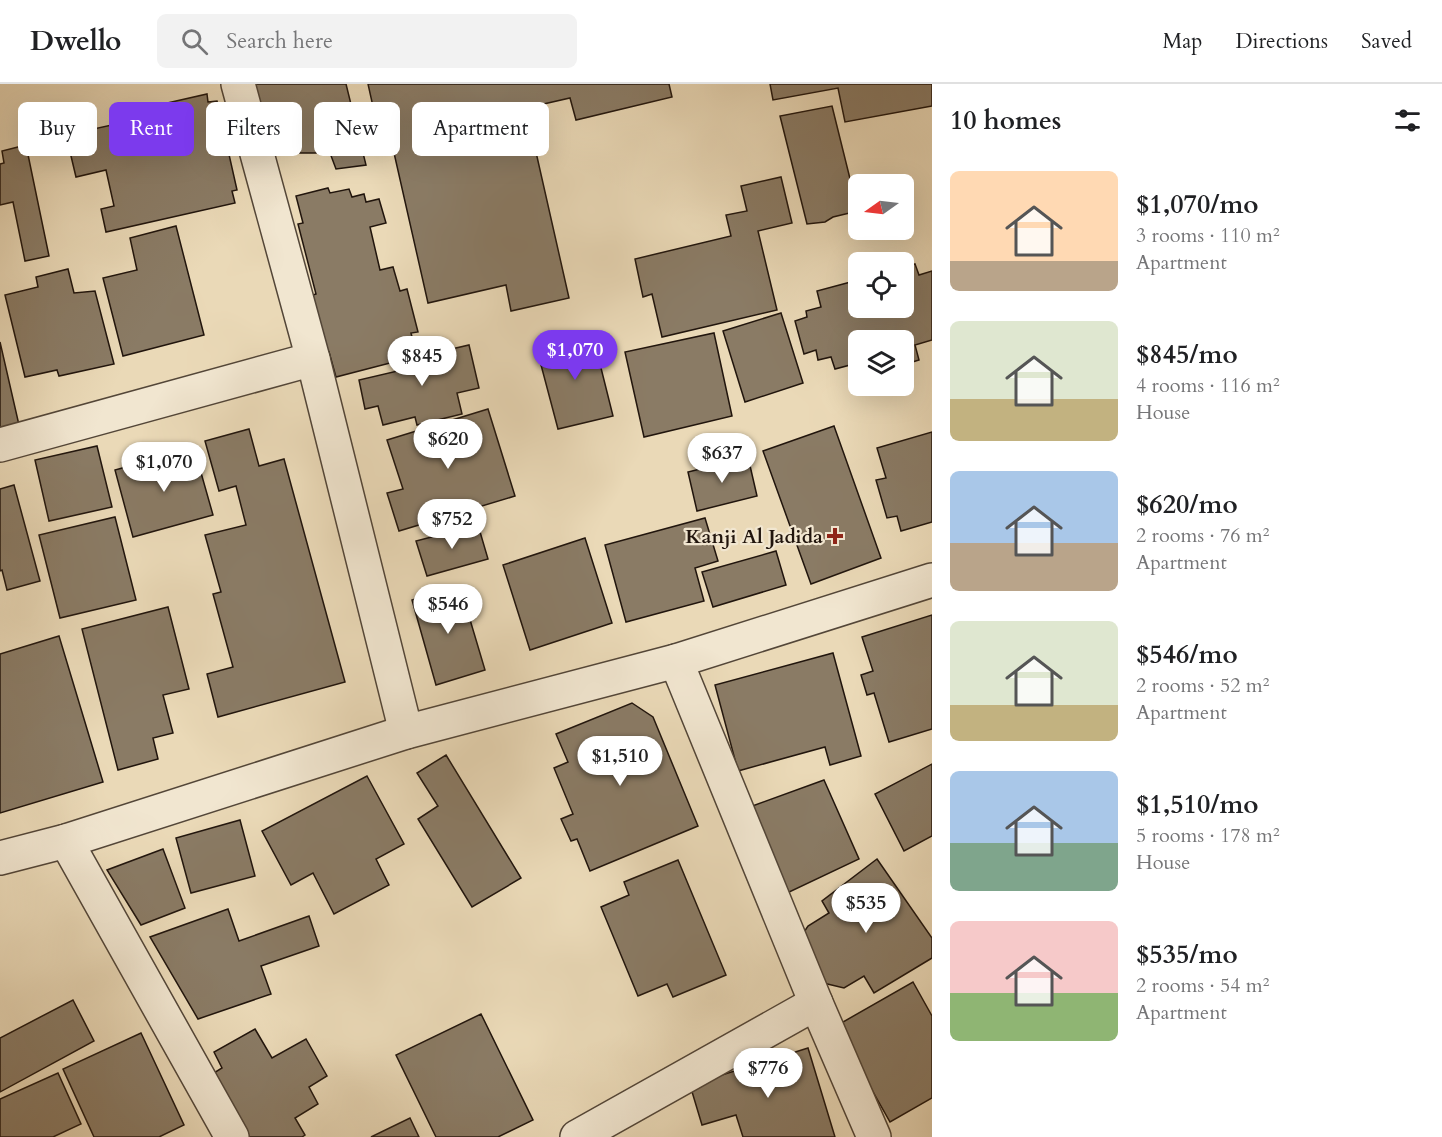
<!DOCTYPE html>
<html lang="en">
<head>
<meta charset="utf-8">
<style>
  body { margin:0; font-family:Cardo,serif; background:#f2f2f2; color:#202124; height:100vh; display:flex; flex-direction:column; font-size:22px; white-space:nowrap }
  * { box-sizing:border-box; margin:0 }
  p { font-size:20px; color:#757577 }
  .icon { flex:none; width:33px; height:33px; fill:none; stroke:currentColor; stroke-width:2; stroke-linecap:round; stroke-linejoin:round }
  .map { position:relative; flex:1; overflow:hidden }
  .drawer { display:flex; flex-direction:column; background:#fff; width:510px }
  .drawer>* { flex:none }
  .top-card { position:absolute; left:18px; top:18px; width:570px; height:54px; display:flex; gap:12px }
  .needle { width:39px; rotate:256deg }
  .controls { position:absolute; left:848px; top:90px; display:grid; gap:12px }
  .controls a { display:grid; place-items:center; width:66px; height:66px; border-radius:9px; background:#fff; box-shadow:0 6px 24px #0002; font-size:30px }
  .price { position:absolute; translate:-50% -51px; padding:0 14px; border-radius:21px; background:#fff; color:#222; font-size:20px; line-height:39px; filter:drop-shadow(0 2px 3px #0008) }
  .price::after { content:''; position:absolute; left:50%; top:36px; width:18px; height:14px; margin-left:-9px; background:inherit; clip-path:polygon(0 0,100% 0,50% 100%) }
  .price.selected { background:#7c3aed; color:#fff }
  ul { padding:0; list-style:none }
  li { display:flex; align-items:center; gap:18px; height:150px; padding:0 18px }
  li span { display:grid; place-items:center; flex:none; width:168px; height:120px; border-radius:9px; color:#555 }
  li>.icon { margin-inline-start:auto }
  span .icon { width:72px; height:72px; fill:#fffc; stroke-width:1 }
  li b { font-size:26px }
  h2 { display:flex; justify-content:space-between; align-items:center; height:72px; padding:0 18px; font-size:26px }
  .tag { padding:0 21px; border-radius:9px; background:#fff; box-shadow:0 6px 24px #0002; font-size:21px; line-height:54px }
  .tag.selected { background:#7c3aed; color:#fff }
  header { display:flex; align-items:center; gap:36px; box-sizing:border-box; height:84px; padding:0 30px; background:#fff; border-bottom:2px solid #e0e0e0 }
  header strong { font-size:28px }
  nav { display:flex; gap:33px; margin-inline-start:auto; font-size:21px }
  .search { width:420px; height:54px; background:#f2f2f2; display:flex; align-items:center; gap:15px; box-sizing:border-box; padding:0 21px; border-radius:9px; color:#757577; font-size:22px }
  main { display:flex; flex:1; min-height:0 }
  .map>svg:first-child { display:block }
</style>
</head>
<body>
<header>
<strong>Dwello</strong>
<div class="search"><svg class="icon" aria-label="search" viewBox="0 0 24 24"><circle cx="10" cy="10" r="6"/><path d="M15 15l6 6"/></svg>Search here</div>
<nav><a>Map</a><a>Directions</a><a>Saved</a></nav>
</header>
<main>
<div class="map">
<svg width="932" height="1053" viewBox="0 0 932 1053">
  <rect width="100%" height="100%" fill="#ead9b7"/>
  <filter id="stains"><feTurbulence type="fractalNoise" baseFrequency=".00333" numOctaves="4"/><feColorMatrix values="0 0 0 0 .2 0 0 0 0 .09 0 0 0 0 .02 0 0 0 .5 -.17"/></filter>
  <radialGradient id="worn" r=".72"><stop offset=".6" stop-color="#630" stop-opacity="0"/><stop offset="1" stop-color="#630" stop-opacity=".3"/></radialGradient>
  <g fill="#8a7b65" stroke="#21150d" stroke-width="1.5">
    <path d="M255,0h91l20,81 -30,4 -6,-16h-59z"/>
    <path d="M368,0h301l3,13 -96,23 -6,-22 -44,10 43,190 -58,13 -5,-26 -78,18 -36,-159 -10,3z"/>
    <path d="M770,0h162v22l-87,16 -7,-34 -65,12z"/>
    <path d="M207,10l1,8 9,-1 20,89 -5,1 3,12 -129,29 -5,-23 13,-3 -8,-36 -30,7 -10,-42 46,-10 -2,-9z"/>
    <path d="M832,22l26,105 -25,6 -8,5 -18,2 -27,-108z"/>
    <path d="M26,61l23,111 -24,5 -12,-59 -13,3v-41l4,-1 -2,-12z"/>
    <path d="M781,93l11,46 -34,8 19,79 -115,27 -10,-43 -9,3 -8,-38 96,-23 -5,-21 21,-4 -6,-25z"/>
    <path d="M328,104l2,5 19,-4 3,8 12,-3 2,8 13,-3 7,24 -16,4 10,43 13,-3 7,24 7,-2 11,43 -7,1 6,23 -81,21 -7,-25 -4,1 -15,-57 6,-2 -18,-70 5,-1 -7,-27z"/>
    <path d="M176,142l28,109 -81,21 -20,-78 34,-8 -7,-32z"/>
    <path d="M915,180l4,11 13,-4v69l-17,5 4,15 -16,5v-25h-45v36l-4,-12 -19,5 -4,-12 -13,3 -2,-10 -12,4 -9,-33 12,-4 -1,-6 15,-4 -4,-16 41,-11v28h45v-41z"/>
    <path d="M68,185l6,24 21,-2 19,73 -55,12 -2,-6 -32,7 -20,-82 33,-8 -2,-10z"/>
    <path d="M781,229l22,70 -58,19 -22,-71z"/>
    <path d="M592,248l21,84 -55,13 -22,-83z"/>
    <path d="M714,249l18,83 -88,21 -19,-85z"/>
    <path d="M0,258l19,83 -19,4z"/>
    <path d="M469,261l10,43 -22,5 5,21 -45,11 -2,-8 -32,8 -5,-19 -13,3 -6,-29 43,-10 -2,-9z"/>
    <path d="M488,325l27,87 -116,35 -12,-38 16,-4 -16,-49z"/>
    <path d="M834,342l47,132 -70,26 -48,-133z"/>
    <path d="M249,345l10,37 25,-7 61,223 -127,35 -11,-43 26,-7 -20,-73 8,-2 -16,-57 41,-10 -10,-39 -17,5 -14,-50z"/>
    <path d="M932,348v90l-31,9 -4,-15 -10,2 -11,-38 10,-2 -9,-30z"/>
    <path d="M97,362l15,61 -63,14 -14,-61z"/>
    <path d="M194,364l19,67 -80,22 -18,-67z"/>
    <path d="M748,373l9,39 -60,15 -9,-39z"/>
    <path d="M14,401l26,96 -33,9 -5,-20 -2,1v-82z"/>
    <path d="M115,433l21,83 -76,18 -21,-83z"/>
    <path d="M705,434l13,43 -23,7 9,33 -78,21 -21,-77z"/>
    <path d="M478,441l10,34 -61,17 -11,-35z"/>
    <path d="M585,454l27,85 -82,27 -27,-85z"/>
    <path d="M776,467l10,34 -73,22 -11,-35z"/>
    <path d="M460,502l25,84 -49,15 -24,-85z"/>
    <path d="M168,523l21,82 -26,6 10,38 -20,5 5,21 -40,11 -36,-141z"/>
    <path d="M932,531v114l-43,13 -15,-49 -7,2 -6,-20 12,-4 -11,-34z"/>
    <path d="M59,552l44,146 -103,31v-159z"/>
    <path d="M833,569l28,103 -31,9 -5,-18 -87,24 -23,-86z"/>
    <path d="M632,619l21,14 45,109 -108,45 -13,-32 -6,2 -10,-22 12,-5 -19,-46 14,-6 -12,-28z"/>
    <path d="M446,671l75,123 -49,29 -54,-88 20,-13 -21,-33z"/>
    <path d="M932,680v72l-28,15 -29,-57z"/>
    <path d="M367,692l37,68 -28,15 13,26 -55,29 -21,-41 -22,12 -29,-54z"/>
    <path d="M824,696l35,79 -74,35 -38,-86z"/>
    <path d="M240,736l15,56 -64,17 -15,-55z"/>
    <path d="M163,765l22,59 -44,17 -34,-55z"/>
    <path d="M877,775l55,79v20l-58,35 -10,-17 -20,12 -29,-7 -19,-37 12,-18 21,-13 -7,-12z"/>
    <path d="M678,776l48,115 -53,22 -6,-13 -29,12 -37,-89 28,-12 -5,-13z"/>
    <path d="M228,825l11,32 70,-25 10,30 -58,20 10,28 -73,25 -48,-82z"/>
    <path d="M913,898l19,34v82l-42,24 -54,-96z"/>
    <path d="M73,916l21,41 -94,51v-54z"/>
    <path d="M481,930l52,106 -35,17h-62l-40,-82z"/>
    <path d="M255,945l17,29 34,-19 21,37 -18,11 9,17 -23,14 10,17 -3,2h-58l-35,-61 13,-8 -8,-16z"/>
    <path d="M141,949l43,92 -25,12h-65l-31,-68z"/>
    <path d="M808,964l27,89h-92l-7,-22 -34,10 -12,-40z"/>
    <path d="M58,989l23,51 -28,13h-53v-38z"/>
    <path d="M410,1034l9,19h-48z"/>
  </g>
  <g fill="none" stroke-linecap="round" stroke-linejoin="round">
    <g stroke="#534638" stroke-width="36">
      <g id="minor">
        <path d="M238,0l75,275 93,373"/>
        <path d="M0,361l313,-86"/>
        <path d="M676,577l140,342 58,134"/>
        <path d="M66,757l166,296"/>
        <path d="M0,774l66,-17 340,-109 270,-71 256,-81"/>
        <path d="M577,1053l239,-134"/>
      </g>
    </g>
    <use href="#minor" stroke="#f1e6d0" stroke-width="33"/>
  </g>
  <path fill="#8f2418" stroke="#f1e6d0" stroke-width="2" d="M832 443h6v6h6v6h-6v6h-6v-6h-6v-6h6z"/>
  <g text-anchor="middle" stroke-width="4.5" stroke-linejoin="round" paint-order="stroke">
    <g font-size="20" font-weight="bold" fill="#21150d" stroke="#f1e6d0" text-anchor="end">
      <text x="823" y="459">Kanji Al Jadida</text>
    </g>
  </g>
  <rect width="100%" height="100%" filter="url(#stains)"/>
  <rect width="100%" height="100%" fill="url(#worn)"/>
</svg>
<div class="controls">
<a><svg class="needle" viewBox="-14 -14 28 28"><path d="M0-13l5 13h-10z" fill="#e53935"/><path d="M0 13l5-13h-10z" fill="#757577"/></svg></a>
<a><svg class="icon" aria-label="locate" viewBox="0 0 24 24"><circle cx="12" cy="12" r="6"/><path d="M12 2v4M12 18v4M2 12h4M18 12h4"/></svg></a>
<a><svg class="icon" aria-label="layers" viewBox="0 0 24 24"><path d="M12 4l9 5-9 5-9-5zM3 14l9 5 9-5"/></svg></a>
</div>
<b class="price selected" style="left:575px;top:297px">$1,070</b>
<b class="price" style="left:422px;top:303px">$845</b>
<b class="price" style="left:448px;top:386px">$620</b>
<b class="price" style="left:722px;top:400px">$637</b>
<b class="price" style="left:164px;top:409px">$1,070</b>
<b class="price" style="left:452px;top:466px">$752</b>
<b class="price" style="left:448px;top:551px">$546</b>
<b class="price" style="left:620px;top:703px">$1,510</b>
<b class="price" style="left:866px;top:850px">$535</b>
<b class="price" style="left:768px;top:1015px">$776</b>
<div class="top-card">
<a class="tag">Buy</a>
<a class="tag selected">Rent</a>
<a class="tag">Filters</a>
<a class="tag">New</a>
<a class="tag">Apartment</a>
</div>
</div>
<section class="drawer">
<h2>10 homes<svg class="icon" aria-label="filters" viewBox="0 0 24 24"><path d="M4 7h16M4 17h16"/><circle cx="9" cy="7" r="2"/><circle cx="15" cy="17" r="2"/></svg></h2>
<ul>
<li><span style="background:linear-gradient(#ffd9b3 75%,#b9a48a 0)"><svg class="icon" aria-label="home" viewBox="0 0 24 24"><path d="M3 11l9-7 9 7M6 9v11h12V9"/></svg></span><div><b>$1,070/mo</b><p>3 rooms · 110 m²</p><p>Apartment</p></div></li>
<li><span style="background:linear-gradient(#dfe7d0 65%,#c2b280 0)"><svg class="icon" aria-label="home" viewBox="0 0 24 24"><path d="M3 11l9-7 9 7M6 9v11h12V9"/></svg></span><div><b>$845/mo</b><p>4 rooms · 116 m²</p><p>House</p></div></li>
<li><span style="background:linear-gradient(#a9c7e8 60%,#b9a48a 0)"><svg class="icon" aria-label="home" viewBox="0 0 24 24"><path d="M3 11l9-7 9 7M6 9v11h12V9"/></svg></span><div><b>$620/mo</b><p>2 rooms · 76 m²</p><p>Apartment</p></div></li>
<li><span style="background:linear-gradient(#dfe7d0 70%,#c2b280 0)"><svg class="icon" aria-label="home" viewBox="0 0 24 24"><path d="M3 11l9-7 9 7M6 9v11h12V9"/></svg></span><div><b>$546/mo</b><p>2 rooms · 52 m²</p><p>Apartment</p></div></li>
<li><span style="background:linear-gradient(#a9c7e8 60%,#7fa58c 0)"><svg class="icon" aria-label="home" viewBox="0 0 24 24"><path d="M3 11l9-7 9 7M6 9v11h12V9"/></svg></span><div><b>$1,510/mo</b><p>5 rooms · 178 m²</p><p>House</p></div></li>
<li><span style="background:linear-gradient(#f6c9c9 60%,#8fb573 0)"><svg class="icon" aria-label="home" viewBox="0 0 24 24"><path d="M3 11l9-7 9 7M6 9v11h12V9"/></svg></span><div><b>$535/mo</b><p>2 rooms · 54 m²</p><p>Apartment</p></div></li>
</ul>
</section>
</main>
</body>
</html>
